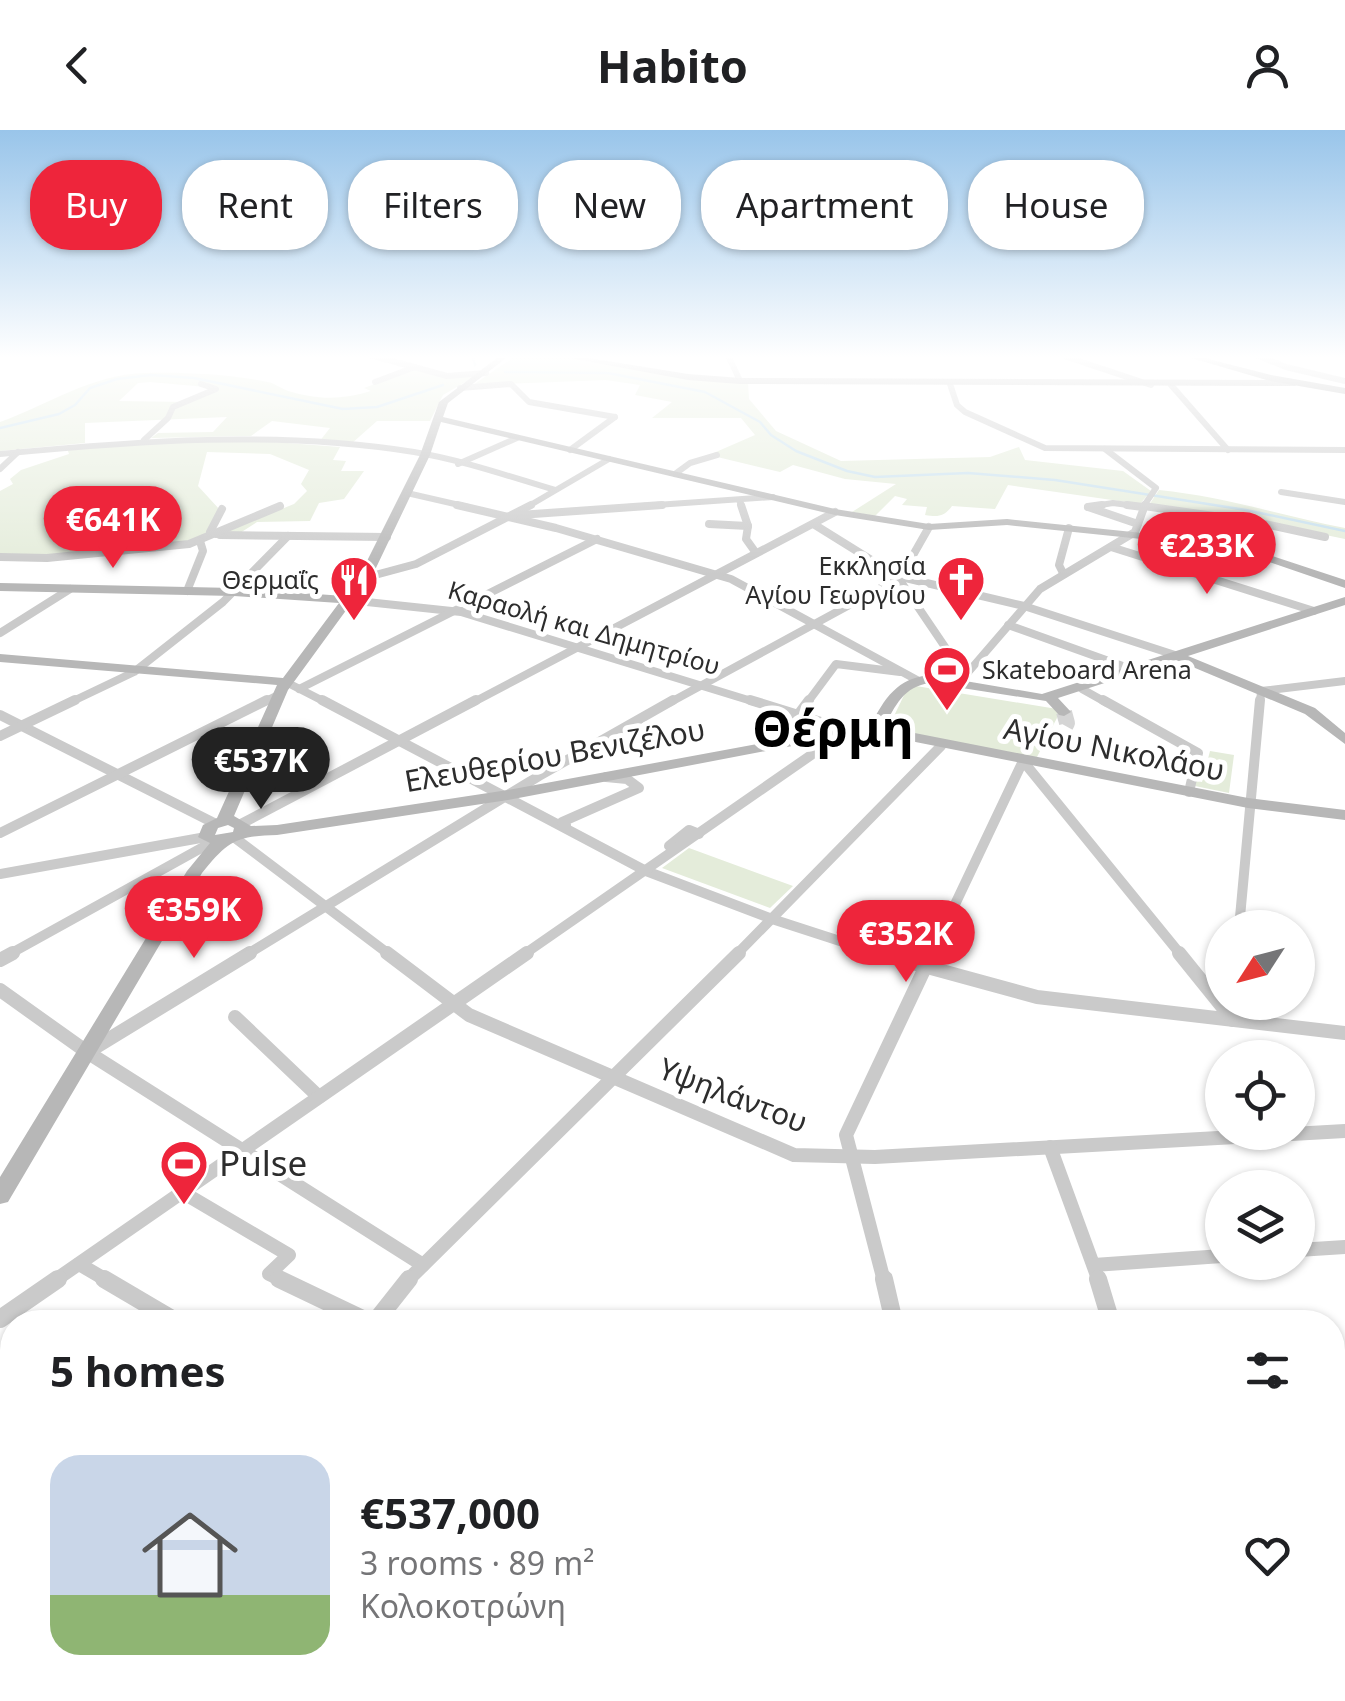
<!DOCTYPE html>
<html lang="en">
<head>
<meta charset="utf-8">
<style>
  body { margin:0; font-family:"Noto Sans",sans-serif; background:#f6f6f6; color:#202124; height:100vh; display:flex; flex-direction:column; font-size:38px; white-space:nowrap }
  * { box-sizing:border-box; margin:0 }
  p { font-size:32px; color:#757577 }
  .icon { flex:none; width:55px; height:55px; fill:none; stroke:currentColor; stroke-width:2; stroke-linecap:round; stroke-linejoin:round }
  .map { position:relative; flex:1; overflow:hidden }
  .details { position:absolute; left:0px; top:1180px; width:1345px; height:392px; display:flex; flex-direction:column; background:#fff; border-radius:40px 40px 0 0; box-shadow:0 2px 8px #0004 }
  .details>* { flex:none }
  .guide { position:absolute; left:30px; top:30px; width:1285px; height:90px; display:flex; gap:20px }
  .needle { width:65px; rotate:234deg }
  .controls { position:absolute; left:1205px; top:780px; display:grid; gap:20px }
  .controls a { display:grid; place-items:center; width:110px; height:110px; border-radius:50%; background:#fff; box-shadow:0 2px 8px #0004; font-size:50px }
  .price { position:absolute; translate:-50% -85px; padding:0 22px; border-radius:35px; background:#ee253b; color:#fff; font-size:32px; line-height:65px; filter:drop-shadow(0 2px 5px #0008) }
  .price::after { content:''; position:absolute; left:50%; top:60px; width:30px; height:22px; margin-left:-15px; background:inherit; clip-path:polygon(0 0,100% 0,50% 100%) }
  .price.on { background:#222; color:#fff }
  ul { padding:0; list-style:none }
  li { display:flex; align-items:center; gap:30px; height:250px; padding:0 50px }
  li+li { border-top:2px solid #e0e0e0 }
  li span { display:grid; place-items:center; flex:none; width:280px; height:200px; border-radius:30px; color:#555 }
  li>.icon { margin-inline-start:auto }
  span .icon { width:120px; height:120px; fill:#fffc; stroke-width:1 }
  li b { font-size:42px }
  h2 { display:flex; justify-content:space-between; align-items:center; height:120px; padding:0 50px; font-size:42px }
  .chip { padding:0 35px; border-radius:40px; background:#fff; box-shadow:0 2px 8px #0004; font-size:35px; line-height:90px }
  .chip.on { background:#ee253b; color:#fff }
  header { display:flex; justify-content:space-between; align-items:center; height:130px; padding:0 50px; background:#fff; font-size:45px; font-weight:700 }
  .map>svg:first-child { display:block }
</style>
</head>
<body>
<header><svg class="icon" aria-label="back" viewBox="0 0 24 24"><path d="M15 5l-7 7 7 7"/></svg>Habito<svg class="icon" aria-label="person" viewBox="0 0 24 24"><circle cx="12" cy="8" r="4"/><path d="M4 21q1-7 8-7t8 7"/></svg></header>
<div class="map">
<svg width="1345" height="1571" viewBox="0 0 1345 1571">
  <rect width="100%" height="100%" fill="#fff"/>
  <g fill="#e4ecda" fill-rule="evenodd">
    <path d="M517,225c77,0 154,25 231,28l1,16 27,32 65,30 149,-4 29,-10 6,13 98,11 28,20 -11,13 -132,-19 -13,24 -43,-3c-8,11 -14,11 -27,9l2,-8 -25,-2 5,-6 -12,-3 -20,20 -23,-4 44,-28 -51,-5 -52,-14 -13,7 -71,-17 46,-20 -14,-17h-89l20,-16 -37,-7 5,-10 -34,-5 -133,5z"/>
    <path d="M415,239l59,8 -31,18 -13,26h-53l-26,23 -32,-2 11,-14 -58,-7 -21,15 -100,2 7,-5 55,-1 14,-15 -142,6v20l-85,8v-29c48,-17 92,-48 145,-49 40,-1 83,1 123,9 8,2 12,6 20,9 30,9 54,9 83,0l-7,-3zM150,252l68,6 -30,14 -69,-1 19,-18z"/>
    <path d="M236,309l104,8 -7,13 13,1 -5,10h23l-20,28 -25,4 -9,18 -53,1 -17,11 -16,-1 70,-28 13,-13 -6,-7 8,-14 -39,-16 -63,-2 -9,34 22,24c-5,8 -9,20 -17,25 -30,18 -164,21 -203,19v-63l13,-7 -3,-5 11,-9 48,-16 -2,-6z"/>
    <path d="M1159,360c62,6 125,26 186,38v11l-92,-19 -11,21 -24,-1 1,-26 -70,-9z"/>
    <path d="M916,556l141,23 3,3 -23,45 -6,2 -130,-25 -7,-18 12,-25z"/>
    <path d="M1210,621l24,4 -5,38 -34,-7 1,-5 6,1z"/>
    <path d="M689,718l104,38 -23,22 -108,-40z"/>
    <path d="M1345,1357v166h-12v-165z"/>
  </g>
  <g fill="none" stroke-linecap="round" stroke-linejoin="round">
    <g stroke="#c4deed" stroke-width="2.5">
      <path d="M472,225l3,10"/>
      <path d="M505,242l103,1 97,19 55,30 11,13 25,16 51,20 28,6 93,-4 87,7 191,30 99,21"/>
      <path d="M0,298l59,-14 16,-9 15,-17 27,-9 34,-4 43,3 149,31 34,-2 66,-22"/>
    </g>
    <g stroke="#c4deed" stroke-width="6">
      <path d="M1332,1330h13"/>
      <path d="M0,1438h12"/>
    </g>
    <path stroke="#d5d5d5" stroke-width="16" stroke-dasharray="16 8" stroke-linecap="butt" d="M1054,617l13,-24 -3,-11"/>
    <g stroke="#cacaca" stroke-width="6">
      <path d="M370,225l77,21 39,-3"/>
      <path d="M728,225l12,26"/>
      <path d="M1061,225l90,30"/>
      <path d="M1256,225l30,12 59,14"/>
      <path d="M375,252l40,-15"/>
      <path d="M950,254l7,21 8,7 80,36 300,2"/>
      <path d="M1171,255l57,65"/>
      <path d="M460,258l51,-4 18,18 86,15"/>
      <path d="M144,310l24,-22 5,-11 43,-18 -15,-5"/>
      <path d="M1105,319l51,39 -13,19"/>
      <path d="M570,320l45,-33"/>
      <path d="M0,324c137,-13 277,-24 414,-2 48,8 94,24 141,38"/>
      <path d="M458,334l59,-26"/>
      <path d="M0,339l18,-17"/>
      <path d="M675,344l15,-11 27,-8"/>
      <path d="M1281,362l64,10"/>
      <path d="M407,363l61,14"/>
      <path d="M739,370l3,7"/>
      <path d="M1144,376l9,1"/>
      <path d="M527,377l82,-48"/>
      <path d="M627,377l146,-10"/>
      <path d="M1088,377l25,-4 30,4"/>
    </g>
    <g stroke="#cacaca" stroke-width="8">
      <path d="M457,375l99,23 175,51 186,101"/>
      <path d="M741,375l7,21 -2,13 10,14"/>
      <path d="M1127,375l16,2"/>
      <path d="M1144,376l112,16 69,15"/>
      <path d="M1088,377l14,-2"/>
      <path d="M1088,377l50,17"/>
      <path d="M519,385l143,-10"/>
      <path d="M709,394l39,2"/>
      <path d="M815,395l82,51 67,99"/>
      <path d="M216,404l-6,-2 12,-23"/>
      <path d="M220,405l167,2"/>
      <path d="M1111,417l203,64"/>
      <path d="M0,427l47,1 142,-14 91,-38"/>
      <path d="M1063,443l-4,-8 10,-37"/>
      <path d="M897,446l127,30 154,50"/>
      <path d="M364,448l52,-14 115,-59"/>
      <path d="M187,461l16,-40 -3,-10"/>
      <path d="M348,470l113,12 297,91"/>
      <path d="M1008,495l126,45"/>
      <path d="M0,503l70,-44"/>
      <path d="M286,552l41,21"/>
      <path d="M958,554l82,-95 95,-57 10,-27"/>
      <path d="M299,559l298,-150"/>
      <path d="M1082,559l25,14"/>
      <path d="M69,573l65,-31 89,-70 65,-66"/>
      <path d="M262,573l16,-8"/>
      <path d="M472,573l363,-191"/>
      <path d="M669,573l219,-119 20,-20 21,-37"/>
      <path d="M807,573l29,-39 64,8"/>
      <path d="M1260,573l1,-12 84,-10"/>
    </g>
    <g stroke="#cacaca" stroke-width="10">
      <path d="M322,570l324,171 126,48 111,36"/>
      <path d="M750,570l100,31"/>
      <path d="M1103,570l95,53 -9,39"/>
      <path d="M800,582l9,-12"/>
      <path d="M0,585l214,108"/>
      <path d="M0,606l75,-36"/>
      <path d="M241,694l235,-124"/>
      <path d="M566,695l-4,-3 77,-34 -12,-9 -21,-2"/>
      <path d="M0,703l267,-133"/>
      <path d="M235,708l155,117"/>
      <path d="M669,716l20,-16 10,4"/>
      <path d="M0,744l206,-37"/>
      <path d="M1239,798l21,-228"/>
      <path d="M8,825l206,-114"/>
      <path d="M246,825l293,-179 134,-76"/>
      <path d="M523,825l317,-220"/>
      <path d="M736,825l205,-209"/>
      <path d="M931,825l92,-194 158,194"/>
    </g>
    <g stroke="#cacaca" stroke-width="14">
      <path d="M387,823l82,62 325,140 81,2 470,-26"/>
      <path d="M876,823l161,44 308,36"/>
      <path d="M1179,823l54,67"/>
      <path d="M0,830l13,-7"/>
      <path d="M0,860l87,62 336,213"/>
      <path d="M235,887l84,80"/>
      <path d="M91,920l159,-97"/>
      <path d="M1050,1017l49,134"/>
      <path d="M182,1062l107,63 -20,19 15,7"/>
      <path d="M1298,1120l47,-3"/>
      <path d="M79,1134l29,17"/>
      <path d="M1094,1135l128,-9"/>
      <path d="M54,1151l473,-328"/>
      <path d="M407,1151l332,-328"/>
      <path d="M884,1151l-38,-146 86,-182"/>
    </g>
    <g stroke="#cacaca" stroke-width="18">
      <path d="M104,1149l73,43"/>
      <path d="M279,1149l90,43"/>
      <path d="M884,1149l10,43"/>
      <path d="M1098,1149l13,43"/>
      <path d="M0,1189l58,-40"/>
      <path d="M375,1192l34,-43"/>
      <path d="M0,1388l12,1"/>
      <path d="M390,1560v11"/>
      <path d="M945,1560v11"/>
      <path d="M1251,1560l40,11"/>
    </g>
    <g fill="#b7b7b7" fill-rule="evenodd">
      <path d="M501,225h9l-62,48 -5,14 392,92 94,15 78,-5 223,23 115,38v8l-117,-40 -221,-23 -78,5 -94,-15 -394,-93 -11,33 -56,117 -86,118 -54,126 17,10 26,-1 231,-35 342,-63 20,-1c15,-28 27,-48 60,-51l112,19 303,-97v8l-157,51 127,52 30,25v11l-40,-30 -129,-54 -118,38 13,14 -7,4 -5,-1 -13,-14 -116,-18c-26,3 -35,23 -46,44l364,71 97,12v10l-97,-12 -373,-74 -25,1 -342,65 -231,35c-41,1 -49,6 -75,38l-194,329 -8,2v-27l187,-306 23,-28 -12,-6 5,-12 14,-7 60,-133 -277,-23v-8l283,24 56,-75 -105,-7 -234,-5v-8l234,5 110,8 18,-25 58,-116 19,-53zM228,695l6,3 -1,4 -18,3 3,-7z"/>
      <path d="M553,225h17l118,19 52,4 555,2 4,3 -4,3 -555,-2 -52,-4z"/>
    </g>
    <path fill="#a5a5a5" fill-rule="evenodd" d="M1181,225h12l78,20 74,13v6l-75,-13z"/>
  </g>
  <linearGradient id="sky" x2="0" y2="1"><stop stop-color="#99c5ea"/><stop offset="0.51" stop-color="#fff"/><stop offset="1" stop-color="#fff" stop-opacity="0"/></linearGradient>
  <rect width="1345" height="445" fill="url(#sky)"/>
  <defs>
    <g id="restaurant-pin" transform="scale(2.5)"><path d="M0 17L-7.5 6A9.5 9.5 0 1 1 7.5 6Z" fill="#ee253b" stroke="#fff"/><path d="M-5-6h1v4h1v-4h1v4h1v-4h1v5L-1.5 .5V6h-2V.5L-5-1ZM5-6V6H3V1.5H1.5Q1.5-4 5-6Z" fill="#fff"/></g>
    <g id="church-pin" transform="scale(2.5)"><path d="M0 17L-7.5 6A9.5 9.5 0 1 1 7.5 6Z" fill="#ee253b" stroke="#fff"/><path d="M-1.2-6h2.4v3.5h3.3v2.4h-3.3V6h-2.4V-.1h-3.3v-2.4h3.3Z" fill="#fff"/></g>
    <g id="stadium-pin" transform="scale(2.5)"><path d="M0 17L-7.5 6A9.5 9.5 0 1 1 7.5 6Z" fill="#ee253b" stroke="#fff"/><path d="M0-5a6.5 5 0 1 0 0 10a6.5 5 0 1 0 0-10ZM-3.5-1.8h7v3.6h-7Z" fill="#fff"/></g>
  </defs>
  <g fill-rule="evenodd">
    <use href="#restaurant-pin" x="354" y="450"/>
    <use href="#church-pin" x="961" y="450"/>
    <use href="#stadium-pin" x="947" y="540"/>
    <use href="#stadium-pin" x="184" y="1034"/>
  </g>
  <g text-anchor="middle" stroke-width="10" stroke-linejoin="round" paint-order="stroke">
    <g font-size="25" fill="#2d2d2d" stroke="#fff" text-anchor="end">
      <text x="926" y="445">Εκκλησία<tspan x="926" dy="29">Αγίου Γεωργίου</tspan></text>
      <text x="319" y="459">Θερμαΐς</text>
      <text x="982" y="549" text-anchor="start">Skateboard Arena</text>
    </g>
    <g font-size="25" fill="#2d2d2d" stroke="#fff">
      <text transform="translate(584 498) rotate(16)" y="9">Καραολή και Δημητρίου</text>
    </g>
    <g font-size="30" fill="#2d2d2d" stroke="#fff">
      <text transform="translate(1114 620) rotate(11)" y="10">Αγίου Νικολάου</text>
      <text transform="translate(555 626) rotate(-10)" y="10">Ελευθερίου Βενιζέλου</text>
      <text transform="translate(733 966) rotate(21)" y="10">Υψηλάντου</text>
    </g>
    <g font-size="35" fill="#2d2d2d" stroke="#fff" text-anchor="start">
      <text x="219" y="1046">Pulse</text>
    </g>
    <g font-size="50" font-weight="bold" fill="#000" stroke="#fff">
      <text x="833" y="617">Θέρμη</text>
    </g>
  </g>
</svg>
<div class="controls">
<a><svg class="needle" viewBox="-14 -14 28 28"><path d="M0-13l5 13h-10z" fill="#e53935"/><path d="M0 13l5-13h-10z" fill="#757577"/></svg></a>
<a><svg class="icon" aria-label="locate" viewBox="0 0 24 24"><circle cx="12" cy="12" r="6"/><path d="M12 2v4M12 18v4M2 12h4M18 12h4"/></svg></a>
<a><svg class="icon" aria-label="layers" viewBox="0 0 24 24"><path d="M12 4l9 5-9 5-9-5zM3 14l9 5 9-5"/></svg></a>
</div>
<b class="price" style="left:113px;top:441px">€641K</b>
<b class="price" style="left:1207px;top:467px">€233K</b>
<b class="price on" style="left:261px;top:682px">€537K</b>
<b class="price" style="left:194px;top:831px">€359K</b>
<b class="price" style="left:906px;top:855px">€352K</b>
<div class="guide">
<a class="chip on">Buy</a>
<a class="chip">Rent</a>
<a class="chip">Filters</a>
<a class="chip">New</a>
<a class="chip">Apartment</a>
<a class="chip">House</a>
</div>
<section class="details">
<h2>5 homes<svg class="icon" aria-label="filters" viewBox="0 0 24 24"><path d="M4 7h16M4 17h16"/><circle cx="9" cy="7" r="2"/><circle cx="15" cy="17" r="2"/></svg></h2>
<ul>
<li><span style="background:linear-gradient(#c9d6e8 70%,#8fb573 0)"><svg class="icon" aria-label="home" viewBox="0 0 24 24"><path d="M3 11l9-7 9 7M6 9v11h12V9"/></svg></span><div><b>€537,000</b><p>3 rooms · 89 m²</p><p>Κολοκοτρώνη</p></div><svg class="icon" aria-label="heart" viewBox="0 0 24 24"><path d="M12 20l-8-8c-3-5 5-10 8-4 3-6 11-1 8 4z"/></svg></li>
</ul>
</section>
</div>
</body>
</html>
